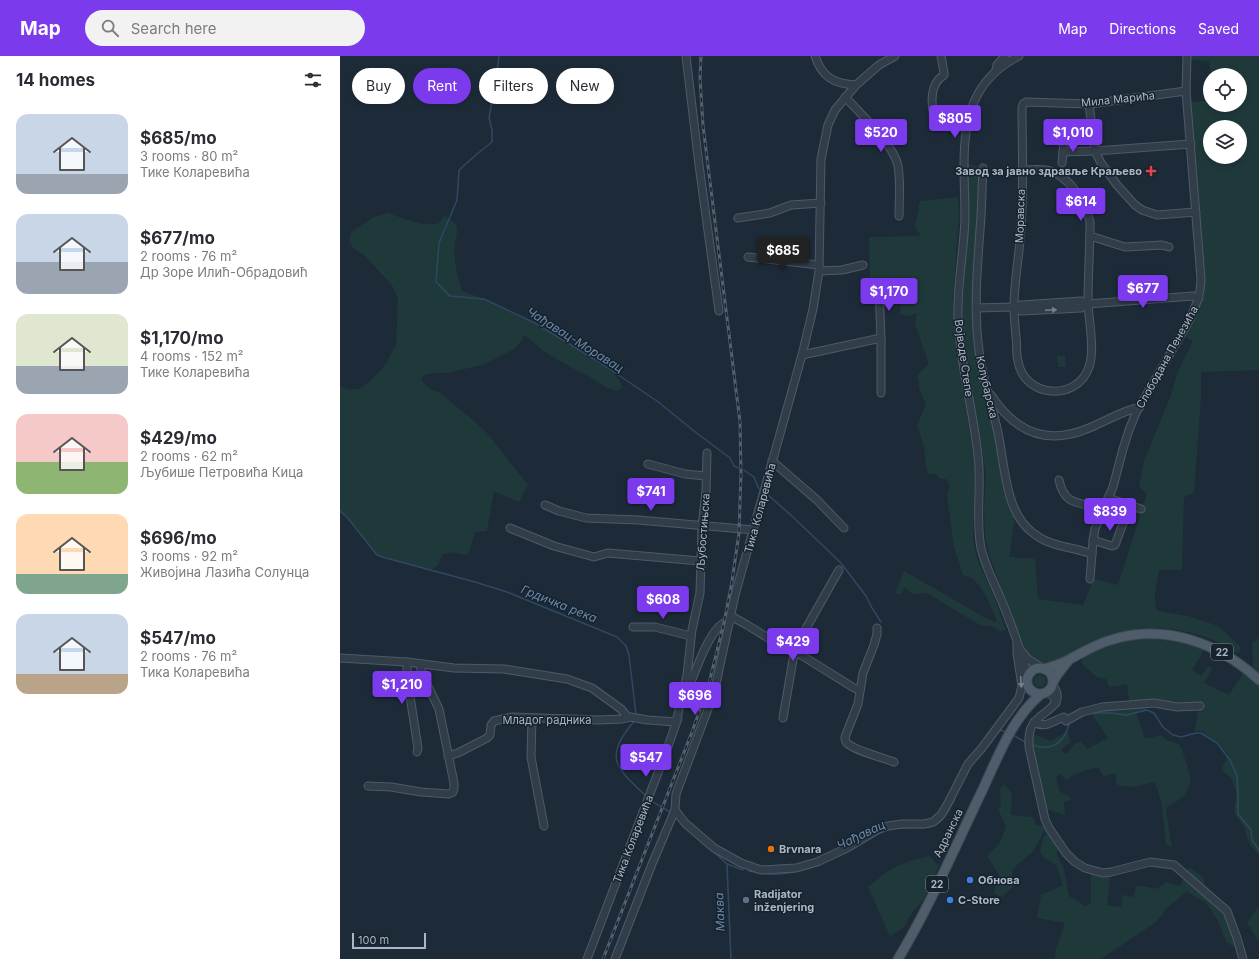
<!DOCTYPE html>
<html lang="en">
<head>
<meta charset="utf-8">
<style>
  body { margin:0; font-family:Inter,sans-serif; background:#f2f2f3; color:#2b2b33; height:100vh; display:flex; flex-direction:column; font-size:15px; white-space:nowrap }
  * { box-sizing:border-box; margin:0 }
  p { font-size:13px; color:#7c7c81 }
  .icon { flex:none; width:22px; height:22px; fill:none; stroke:currentColor; stroke-width:2; stroke-linecap:round; stroke-linejoin:round }
  .map { position:relative; flex:1; overflow:hidden }
  .details { display:flex; flex-direction:column; background:#fff; width:340px }
  .details>* { flex:none }
  .banner { position:absolute; left:12px; top:12px; width:380px; height:36px; display:flex; gap:8px }
  .tools { position:absolute; left:863px; top:12px; display:grid; gap:8px }
  .tools a { display:grid; place-items:center; width:44px; height:44px; border-radius:50%; background:#fff; box-shadow:0 2px 6px #0003; font-size:20px }
  .scale { position:absolute; left:12px; bottom:10px; width:74px; box-sizing:border-box; padding-left:4px; border:2px solid #abb7c6; border-top:0; font-size:11px; line-height:14px; white-space:nowrap; color:#abb7c6; -webkit-text-stroke:3px #17222d; paint-order:stroke }
  .price { position:absolute; translate:-50% -34px; padding:0 9px; border-radius:4px; background:#7c3aed; color:#fff; font-size:13px; line-height:26px; filter:drop-shadow(0 1px 2px #0008) }
  .price::after { content:''; position:absolute; left:50%; top:24px; width:12px; height:9px; margin-left:-6px; background:inherit; clip-path:polygon(0 0,100% 0,50% 100%) }
  .price.current { background:#222; color:#fff }
  ul { padding:0; list-style:none }
  li { display:flex; align-items:center; gap:12px; height:100px; padding:0 16px }
  li span { display:grid; place-items:center; flex:none; width:112px; height:80px; border-radius:12px; color:#555 }
  li>.icon { margin-inline-start:auto }
  span .icon { width:48px; height:48px; fill:#fffc; stroke-width:1 }
  li b { font-size:17px }
  h2 { display:flex; justify-content:space-between; align-items:center; height:48px; padding:0 16px; font-size:17px }
  .pill { padding:0 14px; border-radius:18px; background:#fff; box-shadow:0 2px 6px #0003; font-size:14px; line-height:36px }
  .pill.current { background:#7c3aed; color:#fff }
  header { display:flex; align-items:center; gap:24px; box-sizing:border-box; height:56px; padding:0 20px; background:#7c3aed; color:#fff }
  header strong { font-size:19px }
  nav { display:flex; gap:22px; margin-inline-start:auto; font-size:14px }
  .search { width:280px; height:36px; background:#f2f2f3; display:flex; align-items:center; gap:10px; box-sizing:border-box; padding:0 14px; border-radius:22px; color:#7c7c81; font-size:15px }
  main { display:flex; flex:1; min-height:0 }
  .map>svg:first-child { display:block }
</style>
</head>
<body>
<header>
<strong>Map</strong>
<div class="search"><svg class="icon" aria-label="search" viewBox="0 0 24 24"><circle cx="10" cy="10" r="6"/><path d="M15 15l6 6"/></svg>Search here</div>
<nav><a>Map</a><a>Directions</a><a>Saved</a></nav>
</header>
<main>
<section class="details">
<h2>14 homes<svg class="icon" aria-label="filters" viewBox="0 0 24 24"><path d="M4 7h16M4 17h16"/><circle cx="9" cy="7" r="2"/><circle cx="15" cy="17" r="2"/></svg></h2>
<ul>
<li><span style="background:linear-gradient(#c9d6e8 75%,#9aa5b1 0)"><svg class="icon" aria-label="home" viewBox="0 0 24 24"><path d="M3 11l9-7 9 7M6 9v11h12V9"/></svg></span><div><b>$685/mo</b><p>3 rooms · 80 m²</p><p>Тике Коларевића</p></div></li>
<li><span style="background:linear-gradient(#c9d6e8 60%,#9aa5b1 0)"><svg class="icon" aria-label="home" viewBox="0 0 24 24"><path d="M3 11l9-7 9 7M6 9v11h12V9"/></svg></span><div><b>$677/mo</b><p>2 rooms · 76 m²</p><p>Др Зоре Илић-Обрадовић</p></div></li>
<li><span style="background:linear-gradient(#dfe7d0 65%,#9aa5b1 0)"><svg class="icon" aria-label="home" viewBox="0 0 24 24"><path d="M3 11l9-7 9 7M6 9v11h12V9"/></svg></span><div><b>$1,170/mo</b><p>4 rooms · 152 m²</p><p>Тике Коларевића</p></div></li>
<li><span style="background:linear-gradient(#f6c9c9 60%,#8fb573 0)"><svg class="icon" aria-label="home" viewBox="0 0 24 24"><path d="M3 11l9-7 9 7M6 9v11h12V9"/></svg></span><div><b>$429/mo</b><p>2 rooms · 62 m²</p><p>Љубише Петровића Кица</p></div></li>
<li><span style="background:linear-gradient(#ffd9b3 75%,#7fa58c 0)"><svg class="icon" aria-label="home" viewBox="0 0 24 24"><path d="M3 11l9-7 9 7M6 9v11h12V9"/></svg></span><div><b>$696/mo</b><p>3 rooms · 92 m²</p><p>Живојина Лазића Солунца</p></div></li>
<li><span style="background:linear-gradient(#c9d6e8 75%,#b9a48a 0)"><svg class="icon" aria-label="home" viewBox="0 0 24 24"><path d="M3 11l9-7 9 7M6 9v11h12V9"/></svg></span><div><b>$547/mo</b><p>2 rooms · 76 m²</p><p>Тика Коларевића</p></div></li>
</ul>
</section>
<div class="map">
<svg width="919" height="903" viewBox="0 0 919 903">
  <rect width="100%" height="100%" fill="#1d2b39"/>
  <g fill="#1f393a" fill-rule="evenodd">
    <path d="M845,0h74v314l-58,2v24l-7,97 -7,2 -3,3 -2,72h-23c-1,11 -8,32 -1,41l30,5 30,10 22,20v3l-1,3 -3,1c-27,-22 -84,-32 -116,-19 -26,10 -50,24 -76,33l-16,-11 -23,-57 -16,-45 -4,-19 -1,-27 2,-36 -15,-87 -9,-62 1,-27 5,-71v-61l14,4 -6,109 -5,31 8,43 35,159v12l-5,35 26,2 3,40 45,6 11,-26 24,6 29,-91 -8,-7 5,-26 27,-66 6,-22 16,-32 -13,-8 18,-42 -13,-188 25,-3v5h30v-30h-29l-2,-14 -24,-2zM870,71h30v30h-30z"/>
    <path d="M618,141l1,19 -6,82 2,36 20,134 -2,70 3,15 3,11 15,32 12,34 -5,2 -11,-7 -4,1 -8,-2 -51,-31 -10,1 -5,-1 -7,-6 -4,7 -6,-1 9,-22 78,45 12,6 3,-1c-6,-14 -13,-33 -25,-43 -2,-2 -6,-2 -9,-3l-9,-28 -7,-52 3,-10 -4,-6h-6l-4,-5h-8c-2,-7 -2,-13 -3,-20 -1,-10 -4,-18 -8,-27l9,-24 -6,-12 -3,-16 12,-11 -14,-40 2,-11 -9,3 -8,-2 2,-18 7,-9 9,-5 -48,1 -1,-46 52,-1 -6,-9 5,-26z"/>
    <path d="M49,157c12,5 37,15 50,10 2,-2 4,-5 6,-7 3,2 8,5 10,8 4,6 1,11 0,18 -2,17 2,33 7,49 54,19 104,49 151,81l7,10 3,6 -6,3 -10,-3 -20,-13 -15,-7 -30,-18 -11,-10 -8,-5 -1,5 -8,9 -31,16 -37,8h-14l-8,2 -3,5 8,8 11,5 27,22 20,18 41,52 -9,17 -25,-11 -7,40 -12,1 -6,21 -5,2 -13,-3 -9,3 -4,10 -7,5 -45,-12 -9,-3 -30,-38 -7,-6v-125l8,4 11,-1 11,-8 15,-16 11,-20 2,-46 -6,-14 -28,-30 -11,-7 -4,-8 2,-8 23,-15z"/>
    <path d="M717,300h8l1,11h-8z"/>
    <path d="M817,582l42,8 6,3 -13,21 9,6 8,-10 3,3 -8,14 25,12 17,-26 13,11v175l-9,-10 -7,-20 -7,-9 -2,-7 2,-9v-9l-5,-13 -6,-5 -3,-5 4,-7 1,-7 -10,-12 -8,-5 -7,-6h-7l4,-25 -58,-2 6,6 -11,2 9,27 16,-4 5,5 13,4 3,5 8,27v7l-3,7 -3,6 -7,5 -9,5 -2,5 6,36 -6,-3 -4,-39 -7,-23c-13,3 -25,7 -37,3l-2,-2 -1,-10 -11,3 -3,-3 -2,-5c-10,0 -24,5 -32,12l-8,-6 -3,3 3,14 11,6 1,3 -7,2 1,13 -23,-7 -13,-76 22,9 15,-9 3,3 1,5 -1,4 -3,1 -5,5 3,4 5,-2c3,-6 5,-9 12,-10l6,7 21,-11 -17,-25 39,-8 -3,-21 -18,3 -3,-8 -9,-2 -15,-13v-6c20,-14 52,-19 75,-20z"/>
    <path d="M919,582v35l-6,-5 -1,-25z"/>
    <circle cx="700" cy="625" r="6"/>
    <path d="M664,728l8,10 -1,21 22,2 3,8 9,1v4c-4,6 -7,14 -11,20 -10,12 -29,17 -20,36l-12,11 -8,-3 3,-15 2,-2 -1,-4 -11,-17 13,-13 6,-17 -8,-17 3,-3 -1,-17z"/>
    <path d="M707,776l12,18 -3,3 7,13 6,30 16,10 6,-3v-33l20,2 -4,33 14,2 2,-12 11,2 2,-11 12,1 8,2 11,-7 13,4 9,-19 14,10 2,8v6l22,20 10,27 -3,9 -8,-5 -8,-21 -12,-19 -11,-5 -8,-6 -20,17 -11,14 -55,37h-46l1,-10 9,-26 -28,-5 4,-23 22,-10 -7,-20 -12,-7 -4,-6 3,-14z"/>
    <path d="M590,800l9,10 -16,34 -11,13 -9,15 -13,8 -22,-49c7,-5 13,-11 20,-16 12,-8 28,-12 42,-15z"/>
    <path d="M919,850v36l-12,-19z"/>
  </g>
  <g fill="none" stroke-linecap="round" stroke-linejoin="round">
    <g stroke="#2f4862" stroke-width="1.5">
      <path d="M159,0l-2,16 -8,46 3,12v12l-15,12 -18,16 -2,30 -18,43 -3,39 14,14 34,3 51,24 64,39 58,39 37,30 36,27 4,8 4,2"/>
      <path d="M404,414l10,7 4,10 2,2"/>
      <path d="M427,438l26,23 48,46 25,33 6,12 9,14"/>
      <path d="M0,455l7,6 30,38 9,3 89,24 32,10 110,45 9,9 3,9 7,60"/>
      <path d="M752,657h20l14,2 21,-5 7,3 9,14 10,8 8,2 15,-4h5l16,10 13,17 7,16 1,21v17l13,16 1,10 7,10"/>
      <path d="M295,664c-31,37 -21,46 10,75"/>
      <path d="M658,676l2,-2 6,2"/>
      <path d="M673,679l12,7"/>
      <path d="M693,689c10,4 22,3 29,-6 4,-4 6,-12 8,-17"/>
      <path d="M644,695l9,-12"/>
      <path d="M312,745c6,5 14,7 20,13"/>
      <path d="M558,772c35,-1 41,5 57,-30"/>
      <path d="M373,795l14,13 16,6"/>
      <path d="M387,809l4,94"/>
      <path d="M479,809l32,-15 32,-19 9,-2"/>
      <path d="M409,815c25,6 41,3 64,-4"/>
    </g>
    <g stroke="#4f5a67" stroke-width="9">
      <g id="minor">
        <path d="M346,0l13,109 20,146"/>
        <path d="M475,0c7,21 19,28 41,29"/>
        <path d="M555,0l-16,9 -23,20 -21,25 -7,15 -7,34 -2,112 -6,38 -11,46 -67,240 -21,98 -38,101 -1,16 10,13 29,25 27,15 20,7 35,-2 21,-6 30,-14 30,-18 11,-4 14,-2h22l9,-2 8,-7 7,-12 20,-39 14,-16 37,-50 3,-12 -5,-33v-10"/>
        <path d="M679,0c-67,33 -54,101 -54,162 -1,33 -8,66 -7,99 2,47 15,92 20,139 4,30 -3,62 3,92 4,17 12,33 19,49 11,26 21,53 28,80"/>
        <path d="M656,14l1,-5 8,-9"/>
        <path d="M505,41c15,16 49,48 53,69 3,16 1,34 1,50"/>
        <path d="M749,48l6,47 6,12 16,22 18,20 7,5 15,5 39,-3"/>
        <path d="M594,61c-3,-14 -4,-34 10,-42v-2l-3,-17"/>
        <path d="M723,96l32,-1 96,-7"/>
        <path d="M722,107l2,-21"/>
        <path d="M643,112c-1,16 -1,32 -2,48 -3,45 -8,89 -2,134 3,30 15,59 20,88 6,31 7,75 34,95 19,15 38,13 59,21"/>
        <path d="M682,114c8,0 17,-1 24,0 22,4 40,32 44,52 0,27 -2,54 -2,82 1,18 7,46 1,63 -12,35 -65,31 -71,-6 -2,-7 -1,-16 -2,-24 -1,-10 -2,-20 -2,-30 0,-27 6,-54 7,-81 3,-39 1,-79 1,-118l1,-4 3,-2 63,2 97,-13"/>
        <path d="M398,162l32,-5 21,-8 30,-2"/>
        <path d="M750,180l35,11 37,-2 7,2"/>
        <path d="M408,201l71,8"/>
        <path d="M479,215l23,-1 21,-5"/>
        <path d="M539,231l2,51"/>
        <path d="M674,251l7,4 60,-3 7,-4"/>
        <path d="M636,252l38,-1 7,-2 60,-4 7,3 105,-8 6,2"/>
        <path d="M462,299l79,-17v55"/>
        <path d="M651,339c24,37 56,51 98,33 17,-7 33,-17 51,-21"/>
        <path d="M432,405l45,39 27,28"/>
        <path d="M308,408l37,10 21,2"/>
        <path d="M719,424c6,28 22,21 44,29"/>
        <path d="M768,442l33,11"/>
        <path d="M205,449l14,6 27,7 52,2 116,10"/>
        <path d="M170,472l44,18 40,11 14,-4 92,8"/>
        <path d="M753,484l19,6 3,-1 9,-24"/>
        <path d="M750,523l3,-38 2,-12 18,-42 10,-38 6,-19 7,-17 54,-94c6,-14 11,-25 11,-40l-15,-188 1,-35"/>
        <path d="M391,560l16,9 41,25 13,5 53,33 6,2"/>
        <path d="M293,571h22l36,9"/>
        <path d="M537,572v6l-3,11 -11,28 -5,31 -13,33c0,2 0,4 2,6 6,7 37,15 47,19"/>
        <path d="M682,596l6,7 14,9"/>
        <path d="M0,602l67,4 47,6 50,1 63,10 25,9 29,21 5,6 1,3"/>
        <path d="M67,606v15l11,71 -1,4"/>
        <path d="M713,629c15,22 -13,25 -21,41 -4,6 -3,14 -3,21l16,72 4,9 17,25 9,9 10,6 18,5 8,-1 39,-10 24,3 53,46 10,27 6,21"/>
        <path d="M708,635l5,5 3,7"/>
        <path d="M346,639c7,-17 22,-64 38,-72 0,0 5,-1 6,-1"/>
        <path d="M192,662l-1,39 13,69"/>
        <path d="M443,662l12,-70 44,-78"/>
        <path d="M694,666c12,7 18,-1 30,-5v2l2,2 16,-9 20,-5 52,-4 23,4 23,-1"/>
        <path d="M108,700l10,-3 29,-15 3,-3 1,-10 3,-4 18,-4 87,3 23,-1 8,-2 18,3 28,2 11,-47 5,-45 8,-37 2,-67 4,-34 1,-39"/>
        <path d="M28,730l23,1 30,5 28,2 4,-2 1,-4v-5l-15,-74 -17,-35 -2,-10"/>
        <path d="M247,903l80,-210 11,-31"/>
        <path d="M275,903l37,-95 23,-54"/>
      </g>
    </g>
    <g stroke="#3b4652" stroke-width="11">
      <g id="major">
        <circle cx="700" cy="625" r="13"/>
        <path d="M704,613c9,-3 18,-5 26,-10 14,-7 26,-15 41,-19 54,-17 108,3 148,40"/>
        <path d="M713,626l4,-7 11,-14"/>
        <path d="M558,903c32,-53 57,-112 84,-168 16,-34 30,-73 59,-97"/>
      </g>
    </g>
    <use href="#minor" stroke="#313d49" stroke-width="7"/>
    <use href="#major" stroke="#4f5c69" stroke-width="9"/>
    <g stroke="#526171" stroke-width="3">
      <path id="rail" d="M263,903l89,-227 16,-45 16,-64 8,-42 7,-48 2,-60 -1,-51 -37,-296 -3,-48 1,-22"/>
    </g>
    <use href="#rail" stroke="#17222d" stroke-width="1.5" stroke-dasharray="4.5" stroke-linecap="butt"/>
  </g>
  <defs><path id="oneway-solid" d="M-6-.8H1V-3.2L6.5 0L1 3.2V.8H-6Z"/></defs>
  <g fill="#74808e">
    <use href="#oneway-solid" transform="translate(711 254) rotate(-3)"/>
    <use href="#oneway-solid" transform="translate(681 626) rotate(86)"/>
  </g>
  <path fill="#e0444e" stroke="#17222d" stroke-width="1.5" d="M809 109h4v4h4v4h-4v4h-4v-4h-4v-4h4z"/>
  <circle fill="#e8710a" stroke="#17222d" stroke-width="1.5" cx="431" cy="793" r="4"/>
  <g fill="#3f7fe0" stroke="#17222d" stroke-width="1.5">
    <circle cx="630" cy="824" r="4"/>
    <circle cx="610" cy="844" r="4"/>
  </g>
  <circle fill="#5c6f8a" stroke="#17222d" stroke-width="1.5" cx="406" cy="844" r="4"/>
  <g text-anchor="middle" stroke-width="3" stroke-linejoin="round" paint-order="stroke">
    <g fill="#17222d" stroke="#7f8a98" stroke-width="1">
      <rect x="871" y="588" width="22" height="16" rx="3"/>
      <rect x="586" y="820" width="22" height="16" rx="3"/>
    </g>
    <g font-size="10" font-weight="bold" fill="#abb7c6">
      <text x="882" y="600">22</text>
      <text x="597" y="832">22</text>
    </g>
    <g font-size="11" fill="#abb7c6" stroke="#17222d">
      <text transform="translate(778 43) rotate(-6)" y="4">Мила Марића</text>
      <text transform="translate(680 160) rotate(-88)" y="4">Моравска</text>
      <text transform="translate(827 301) rotate(-61)" y="4">Слободана Пенезића</text>
      <text transform="translate(624 302) rotate(82)" y="4">Војводе Степе</text>
      <text transform="translate(647 331) rotate(77)" y="4">Колубарска</text>
      <text transform="translate(420 452) rotate(-75)" y="4">Тика Коларевића</text>
      <text transform="translate(363 476) rotate(-86)" y="4">Љубостињска</text>
      <text x="207" y="668">Младог радника</text>
      <text transform="translate(608 777) rotate(-64)" y="4">Адранска</text>
      <text transform="translate(293 783) rotate(-69)" y="4">Тика Коларевића</text>
    </g>
    <g font-size="11" font-weight="bold" fill="#abb7c6" stroke="#17222d" text-anchor="start">
      <text x="802" y="119" text-anchor="end">Завод за јавно здравље Краљево</text>
      <text x="439" y="797">Brvnara</text>
      <text x="638" y="828">Обнова</text>
      <text x="414" y="842">Radijator<tspan x="414" dy="13">inženjering</tspan></text>
      <text x="618" y="848">C-Store</text>
    </g>
    <g font-size="12" font-style="italic" fill="#678bad" stroke="#17222d">
      <text transform="translate(235 284) rotate(32)" y="4">Чађавац-Моравац</text>
      <text transform="translate(219 548) rotate(22)" y="4">Грдичка река</text>
      <text transform="translate(521 779) rotate(-26)" y="4">Чађавац</text>
      <text transform="translate(380 856) rotate(-92)" y="4">Маква</text>
    </g>
  </g>
</svg>
<div class="tools">
<a><svg class="icon" aria-label="locate" viewBox="0 0 24 24"><circle cx="12" cy="12" r="6"/><path d="M12 2v4M12 18v4M2 12h4M18 12h4"/></svg></a>
<a><svg class="icon" aria-label="layers" viewBox="0 0 24 24"><path d="M12 4l9 5-9 5-9-5zM3 14l9 5 9-5"/></svg></a>
</div>
<div class="scale">100 m</div>
<b class="price" style="left:615px;top:83px">$805</b>
<b class="price" style="left:541px;top:97px">$520</b>
<b class="price" style="left:733px;top:97px">$1,010</b>
<b class="price" style="left:741px;top:166px">$614</b>
<b class="price current" style="left:443px;top:215px">$685</b>
<b class="price" style="left:803px;top:253px">$677</b>
<b class="price" style="left:549px;top:256px">$1,170</b>
<b class="price" style="left:311px;top:456px">$741</b>
<b class="price" style="left:770px;top:476px">$839</b>
<b class="price" style="left:323px;top:564px">$608</b>
<b class="price" style="left:453px;top:606px">$429</b>
<b class="price" style="left:62px;top:649px">$1,210</b>
<b class="price" style="left:355px;top:660px">$696</b>
<b class="price" style="left:306px;top:722px">$547</b>
<div class="banner">
<a class="pill">Buy</a>
<a class="pill current">Rent</a>
<a class="pill">Filters</a>
<a class="pill">New</a>
</div>
</div>
</main>
</body>
</html>
